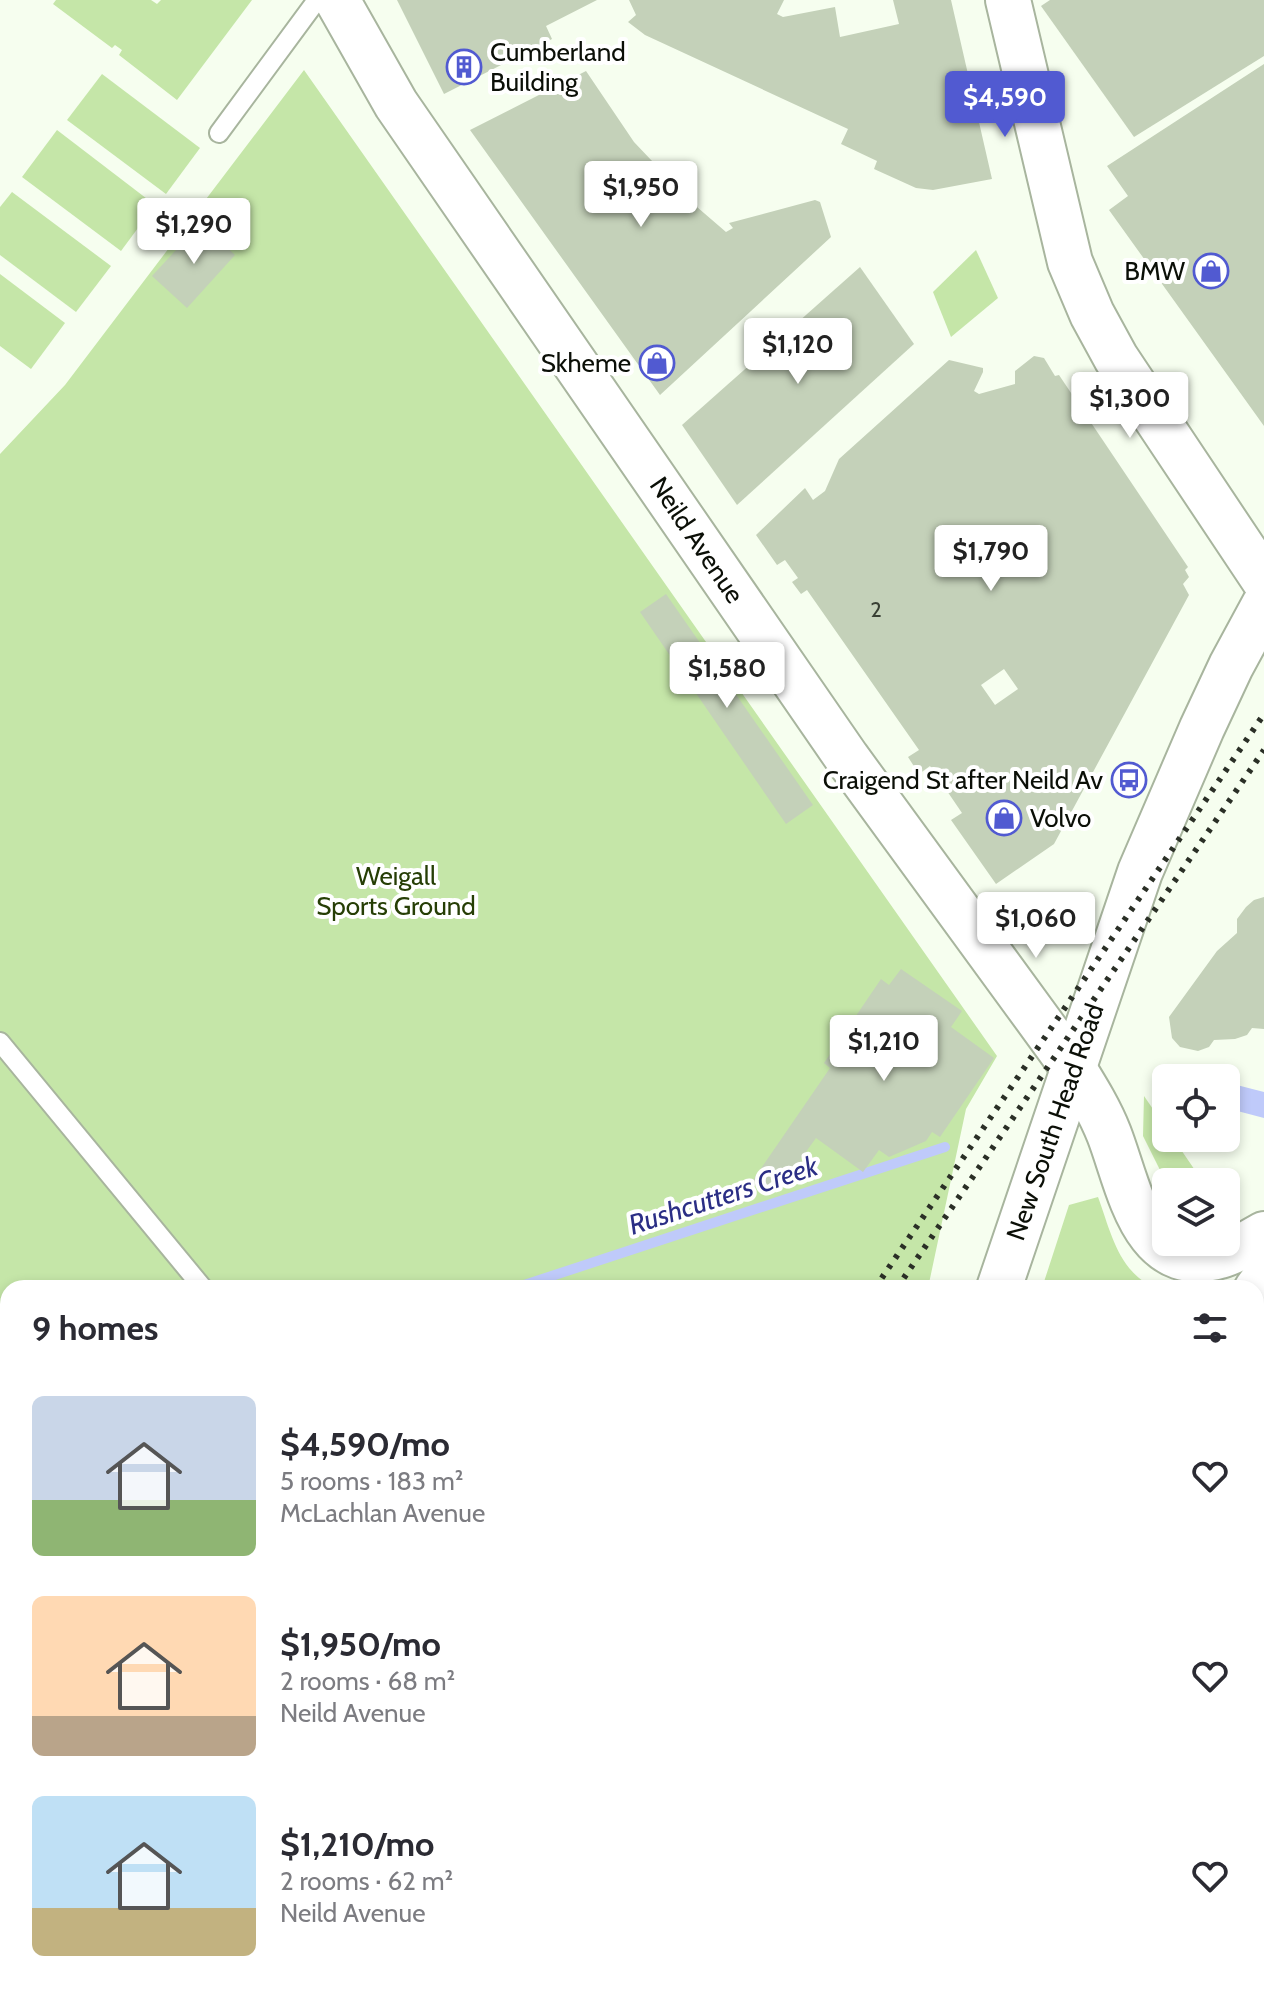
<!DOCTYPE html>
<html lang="en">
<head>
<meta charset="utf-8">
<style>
  body { margin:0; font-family:Cabin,sans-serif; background:#f7f7f7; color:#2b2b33; height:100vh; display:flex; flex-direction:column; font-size:30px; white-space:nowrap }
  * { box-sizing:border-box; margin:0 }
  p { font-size:26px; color:#7c7c81 }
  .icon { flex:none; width:44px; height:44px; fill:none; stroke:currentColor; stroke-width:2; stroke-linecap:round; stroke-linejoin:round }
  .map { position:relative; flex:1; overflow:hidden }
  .drawer { position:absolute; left:0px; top:1280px; width:1264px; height:712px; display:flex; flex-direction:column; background:#fff; border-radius:24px 24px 0 0; box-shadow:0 4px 12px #0003 }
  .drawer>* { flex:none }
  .tools { position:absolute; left:1152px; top:1064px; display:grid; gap:16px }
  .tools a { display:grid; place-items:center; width:88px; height:88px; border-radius:12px; background:#fff; box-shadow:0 4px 12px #0003; font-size:40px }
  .price { position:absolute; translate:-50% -68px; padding:0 18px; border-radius:8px; background:#fff; color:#222; font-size:26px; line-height:52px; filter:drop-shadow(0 2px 4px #0008) }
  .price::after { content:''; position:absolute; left:50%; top:48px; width:24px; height:18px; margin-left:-12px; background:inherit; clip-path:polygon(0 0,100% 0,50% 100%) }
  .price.on { background:#515ad1; color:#fff }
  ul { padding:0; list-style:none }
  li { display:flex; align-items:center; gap:24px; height:200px; padding:0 32px }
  li span { display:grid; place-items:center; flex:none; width:224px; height:160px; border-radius:12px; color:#555 }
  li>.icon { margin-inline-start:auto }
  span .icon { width:96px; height:96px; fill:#fffc; stroke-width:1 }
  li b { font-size:34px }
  h2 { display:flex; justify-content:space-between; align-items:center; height:96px; padding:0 32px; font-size:34px }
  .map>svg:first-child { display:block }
</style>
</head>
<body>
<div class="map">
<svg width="1264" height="1992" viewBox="0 0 1264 1992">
  <rect width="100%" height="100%" fill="#f6feef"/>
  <g fill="#c5e6a8">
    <path d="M56,0h95l6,4 4,-4h91l-75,100 -58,-45 3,-5 -7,-5 -3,3 -59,-44z"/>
    <path d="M304,70l693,986 -31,53 -38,179h-920v582l-8,-4v-1412l65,-69z"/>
    <path d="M102,74l98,74 -34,46 -99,-74z"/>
    <path d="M57,130l98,75 -34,46 -99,-74z"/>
    <path d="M12,192l99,74 -35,46 -76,-57v-48z"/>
    <path d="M976,250l22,48 -47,39 -18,-45z"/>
    <path d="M0,274l65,49 -34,46 -31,-23z"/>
    <path d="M1144,1096l22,32v10h7l30,44h-37l-23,-46z"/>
    <path d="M1098,1197c13,35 20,74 57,91h-113l27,-83z"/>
    <path d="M1264,1344v648h-470l4,-8h458v-631z"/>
  </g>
  <path fill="#bfcafa" d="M1229,1083l35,9v26l-38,-10z"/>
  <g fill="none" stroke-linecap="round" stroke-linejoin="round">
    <g stroke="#bfcafa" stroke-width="10">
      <path d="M515,1288l430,-141"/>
      <path d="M0,1441l8,-3"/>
    </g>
  </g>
  <g fill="#c4d1b9" fill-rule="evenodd">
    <path d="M397,0h200l-51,26 6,13 -108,55z"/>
    <path d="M629,0h155l-7,14 6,3 52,-10 5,30 59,-13 -6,-24h58l41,179 -59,11 -17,-2 -42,-19 3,-8 -36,-17 7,-15 -203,-94 -17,-13 8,-7z"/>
    <path d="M1050,0h214v56l-130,81 -93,-131z"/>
    <path d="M1264,64v362l-155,-216 19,-14 -21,-30z"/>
    <path d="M586,71l48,71 56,59 36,31 7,-4 -4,-5 86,-23 5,2 11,35 -171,158 -190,-265z"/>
    <path d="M201,223l34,32 -48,53 -35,-32z"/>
    <path d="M860,267l54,77 -177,161 -55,-80z"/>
    <path d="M1034,356l10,2 11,18 4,-1 129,192 -3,3 4,7 -6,7 6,11 -135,249 -58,40 -45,-64 11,-7 -32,-47 -11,8 -11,-17 11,-7 -112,-160 -6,4 -9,-12 6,-4 -13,-18 -8,5 -21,-30 49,-47 8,12 12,-9 14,-32 110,-99 34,8v4l-9,19 5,3 36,-10v-13zM1004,669l14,20 -23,16 -14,-20z"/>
    <path d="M666,594l147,211 -27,19 -146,-212z"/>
    <path d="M1264,897v132l-12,-1 -5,7 -12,4 -21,1 -5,7 -11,4 -18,-4 -8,-9 -3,-21 48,-66 20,-18v-14l9,-12 8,-7z"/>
    <path d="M901,969l61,42 -11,16 43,31 -54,79 -8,-5 -6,9 -37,16 -10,-7 -16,22 -47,-34 -16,22 10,7 -10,14 -34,12 -15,-10 79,-115 -6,-5 57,-84 8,6z"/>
  </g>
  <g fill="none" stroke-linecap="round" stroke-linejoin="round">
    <g stroke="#a8b59e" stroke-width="22">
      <g id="service">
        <path d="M219,133l98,-133"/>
        <path d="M0,1042l203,246"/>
      </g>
    </g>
    <g stroke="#a8b59e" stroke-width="48">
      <g id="secondary">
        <path d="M337,0l59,104 451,654 227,311"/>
        <path d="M1008,0l62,262 22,52 24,44 148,222"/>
      </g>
    </g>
    <g stroke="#a8b59e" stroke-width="48">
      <g id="primary">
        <path d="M1074,1069c13,21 26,42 35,65 20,51 33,145 111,122 15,-4 30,-14 44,-22"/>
        <path d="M999,1288l141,-416 62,-144 29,-62 33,-61"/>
        <path d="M1256,1290l8,-11"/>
        <path d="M639,1992l5,-8"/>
        <path d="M734,1992l6,-8"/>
      </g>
    </g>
    <use href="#service" stroke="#fff" stroke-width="18"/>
    <use href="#secondary" stroke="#fff" stroke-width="44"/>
    <use href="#primary" stroke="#fff" stroke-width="44"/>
    <g stroke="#2a2f26" stroke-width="6" stroke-dasharray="4 8" stroke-linecap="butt">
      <path d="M875,1288l389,-574"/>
      <path d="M897,1288l367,-538"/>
      <path d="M331,1992l8,-8"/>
      <path d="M360,1992l9,-8"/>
    </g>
  </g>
  <defs>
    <g id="building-ring" transform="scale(1.8)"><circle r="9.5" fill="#fff" stroke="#515ad1" stroke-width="1.5"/><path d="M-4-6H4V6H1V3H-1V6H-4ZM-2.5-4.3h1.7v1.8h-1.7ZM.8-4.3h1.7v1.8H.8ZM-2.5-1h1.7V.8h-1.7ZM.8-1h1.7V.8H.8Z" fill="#515ad1"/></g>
    <g id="shop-ring" transform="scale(1.8)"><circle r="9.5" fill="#fff" stroke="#515ad1" stroke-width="1.5"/><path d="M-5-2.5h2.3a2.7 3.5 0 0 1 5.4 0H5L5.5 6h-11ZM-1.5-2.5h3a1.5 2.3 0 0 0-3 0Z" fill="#515ad1"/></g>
    <g id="bus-ring" transform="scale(1.8)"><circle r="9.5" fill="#fff" stroke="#515ad1" stroke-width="1.5"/><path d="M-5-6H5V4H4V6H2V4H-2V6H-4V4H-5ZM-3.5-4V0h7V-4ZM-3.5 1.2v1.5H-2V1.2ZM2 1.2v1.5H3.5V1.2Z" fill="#515ad1"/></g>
  </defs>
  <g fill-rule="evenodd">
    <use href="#building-ring" x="464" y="67"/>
    <use href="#shop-ring" x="1211" y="271"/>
    <use href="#shop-ring" x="657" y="363"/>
    <use href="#bus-ring" x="1129" y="780"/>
    <use href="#shop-ring" x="1004" y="818"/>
  </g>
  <g text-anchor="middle" stroke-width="8" stroke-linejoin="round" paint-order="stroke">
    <g font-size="22" fill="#394034">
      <text x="876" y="617">2</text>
    </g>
    <g font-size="26" fill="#0b0f07" stroke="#fff" text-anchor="end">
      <text x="490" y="61" text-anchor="start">Cumberland<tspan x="490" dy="30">Building</tspan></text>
      <text x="1185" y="280">BMW</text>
      <text x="631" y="372">Skheme</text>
      <text x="1103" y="789">Craigend St after Neild Av</text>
      <text x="1030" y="827" text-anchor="start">Volvo</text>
    </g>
    <g font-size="26" fill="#0b0f07" stroke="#fff">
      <text transform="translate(697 540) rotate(56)" y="9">Neild Avenue</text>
      <text transform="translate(1055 1122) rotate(-71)" y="9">New South Head Road</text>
    </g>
    <g font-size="26" fill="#263e05" stroke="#fff">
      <text x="396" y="885">Weigall<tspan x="396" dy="30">Sports Ground</tspan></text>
    </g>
    <g font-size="28" font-style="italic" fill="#2b2e85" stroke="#fff">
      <text transform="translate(723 1195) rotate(-18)" y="10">Rushcutters Creek</text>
    </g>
  </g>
</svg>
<div class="tools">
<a><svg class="icon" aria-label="locate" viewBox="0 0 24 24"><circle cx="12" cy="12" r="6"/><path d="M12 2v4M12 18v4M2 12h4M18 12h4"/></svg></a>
<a><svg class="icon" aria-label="layers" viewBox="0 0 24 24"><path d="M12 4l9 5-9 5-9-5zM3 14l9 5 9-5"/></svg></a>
</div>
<b class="price on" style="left:1005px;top:139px">$4,590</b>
<b class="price" style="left:641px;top:229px">$1,950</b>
<b class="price" style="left:194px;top:266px">$1,290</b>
<b class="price" style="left:798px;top:386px">$1,120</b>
<b class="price" style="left:1130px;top:440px">$1,300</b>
<b class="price" style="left:991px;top:593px">$1,790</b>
<b class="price" style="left:727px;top:710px">$1,580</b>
<b class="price" style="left:1036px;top:960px">$1,060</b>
<b class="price" style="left:884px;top:1083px">$1,210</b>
<section class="drawer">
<h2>9 homes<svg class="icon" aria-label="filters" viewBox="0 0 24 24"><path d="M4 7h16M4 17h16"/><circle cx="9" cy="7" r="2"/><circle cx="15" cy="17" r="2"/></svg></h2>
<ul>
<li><span style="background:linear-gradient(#c9d6e8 65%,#8fb573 0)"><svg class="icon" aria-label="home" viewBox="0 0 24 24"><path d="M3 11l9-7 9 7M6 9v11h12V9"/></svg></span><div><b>$4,590/mo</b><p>5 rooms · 183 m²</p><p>McLachlan Avenue</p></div><svg class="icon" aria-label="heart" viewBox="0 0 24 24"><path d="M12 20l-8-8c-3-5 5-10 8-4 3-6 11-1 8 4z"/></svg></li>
<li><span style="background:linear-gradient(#ffd9b3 75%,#b9a48a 0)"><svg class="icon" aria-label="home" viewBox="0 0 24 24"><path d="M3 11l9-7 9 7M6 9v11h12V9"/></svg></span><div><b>$1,950/mo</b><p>2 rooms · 68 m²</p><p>Neild Avenue</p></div><svg class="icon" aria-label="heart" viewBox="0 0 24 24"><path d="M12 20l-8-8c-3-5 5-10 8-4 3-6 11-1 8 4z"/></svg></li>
<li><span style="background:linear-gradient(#bfe0f5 70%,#c2b280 0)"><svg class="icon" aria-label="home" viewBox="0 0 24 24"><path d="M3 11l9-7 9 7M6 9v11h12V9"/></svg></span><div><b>$1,210/mo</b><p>2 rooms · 62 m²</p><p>Neild Avenue</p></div><svg class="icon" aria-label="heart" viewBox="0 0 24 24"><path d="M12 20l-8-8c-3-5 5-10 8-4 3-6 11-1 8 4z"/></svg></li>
</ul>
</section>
</div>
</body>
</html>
